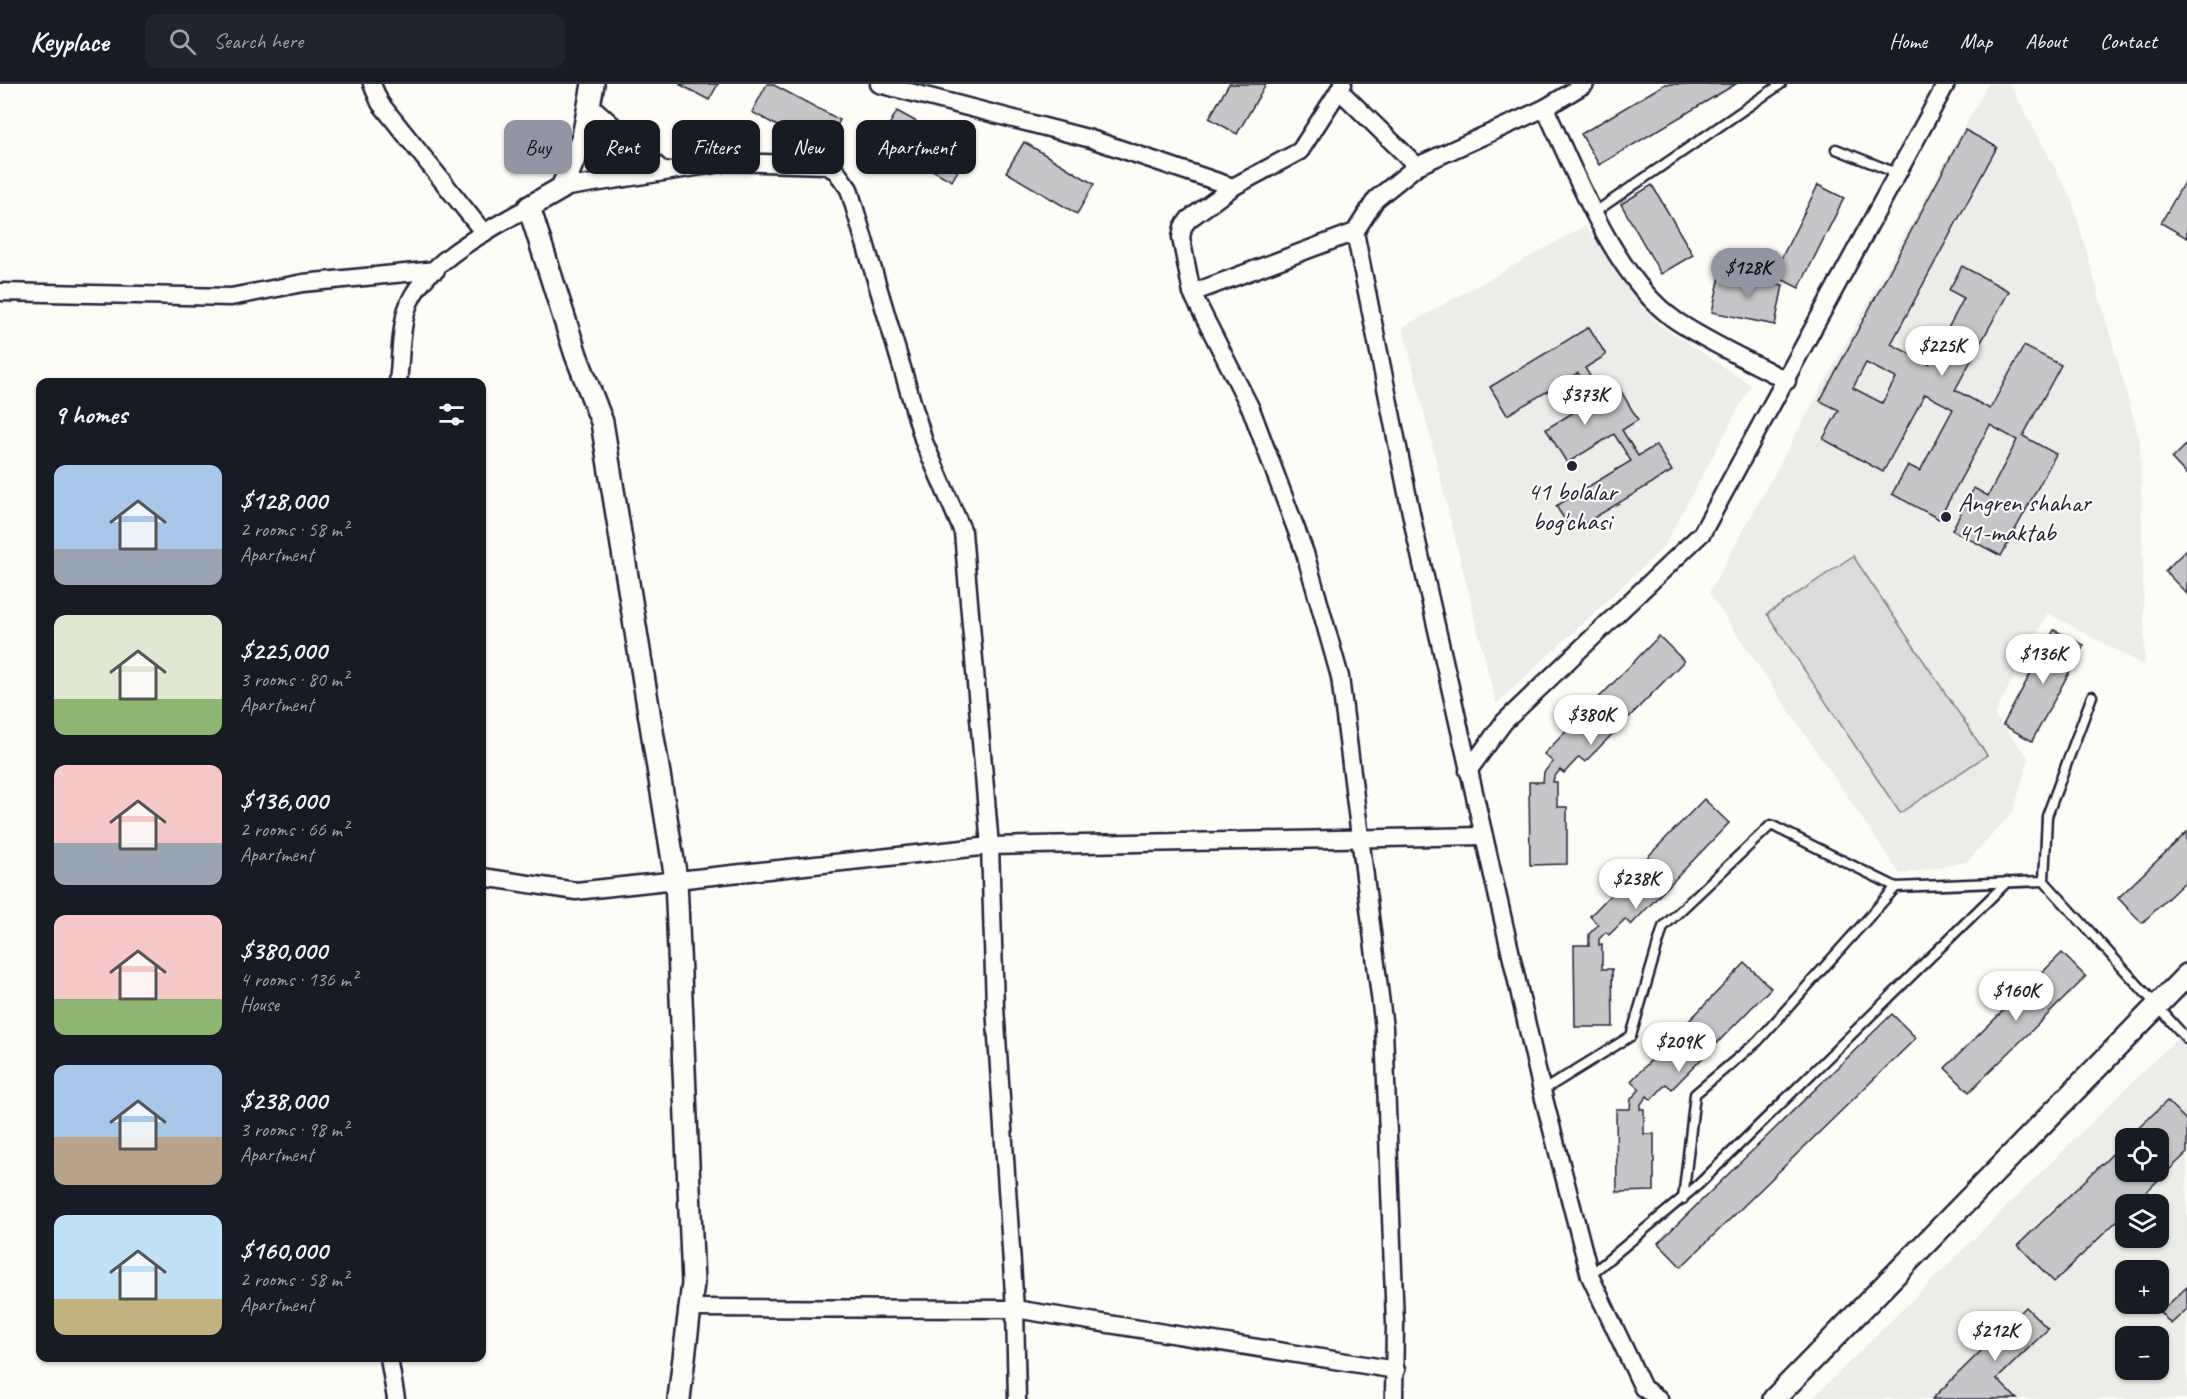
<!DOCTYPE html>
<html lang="en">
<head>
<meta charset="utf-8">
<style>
  body { margin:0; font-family:Caveat,sans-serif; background:#20242c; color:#f1f3f6; height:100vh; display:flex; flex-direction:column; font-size:22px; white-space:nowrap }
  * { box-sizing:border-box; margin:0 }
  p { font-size:20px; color:#9ea1a6 }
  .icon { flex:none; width:33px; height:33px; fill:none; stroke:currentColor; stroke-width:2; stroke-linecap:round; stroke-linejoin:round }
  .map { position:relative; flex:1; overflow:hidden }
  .panel { position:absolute; left:36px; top:294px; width:450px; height:984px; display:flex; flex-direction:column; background:#171b24; border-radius:12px; box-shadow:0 2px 4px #0004 }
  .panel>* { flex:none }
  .guide { position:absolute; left:504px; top:36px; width:570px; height:54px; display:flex; gap:12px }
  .fabs { position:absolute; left:2115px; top:1044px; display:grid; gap:12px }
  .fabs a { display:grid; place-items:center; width:54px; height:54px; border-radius:12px; background:#171b24; box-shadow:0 2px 4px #0004; font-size:30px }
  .price { position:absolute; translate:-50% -51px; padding:0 14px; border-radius:21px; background:#fff; color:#222; font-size:20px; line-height:39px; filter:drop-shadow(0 2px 3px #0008) }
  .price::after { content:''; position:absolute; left:50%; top:36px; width:18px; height:14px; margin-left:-9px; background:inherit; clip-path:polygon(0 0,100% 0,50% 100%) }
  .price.active { background:#9495a2; color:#111 }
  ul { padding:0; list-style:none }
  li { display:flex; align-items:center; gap:18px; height:150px; padding:0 18px }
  li span { display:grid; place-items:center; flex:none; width:168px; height:120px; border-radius:12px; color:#555 }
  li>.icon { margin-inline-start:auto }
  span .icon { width:72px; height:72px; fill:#fffc; stroke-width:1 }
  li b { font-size:26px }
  h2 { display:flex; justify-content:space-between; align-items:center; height:72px; padding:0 18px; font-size:26px }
  .pill { padding:0 21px; border-radius:12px; background:#171b24; box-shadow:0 2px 4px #0004; font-size:21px; line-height:54px }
  .pill.active { background:#9495a2; color:#111 }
  header { display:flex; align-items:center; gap:36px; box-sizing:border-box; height:84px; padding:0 30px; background:#171b24; border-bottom:2px solid #363941 }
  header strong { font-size:28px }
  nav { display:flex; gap:33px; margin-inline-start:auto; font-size:21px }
  .search { width:420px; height:54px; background:#20242c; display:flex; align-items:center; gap:15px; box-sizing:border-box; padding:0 21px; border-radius:12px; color:#9ea1a6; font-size:22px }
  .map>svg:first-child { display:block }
</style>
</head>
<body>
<header>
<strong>Keyplace</strong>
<div class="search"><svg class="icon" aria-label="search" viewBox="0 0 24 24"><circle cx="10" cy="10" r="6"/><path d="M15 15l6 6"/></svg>Search here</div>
<nav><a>Home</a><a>Map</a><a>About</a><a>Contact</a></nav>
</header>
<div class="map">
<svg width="2187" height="1315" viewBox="0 0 2187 1315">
  <rect width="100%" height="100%" fill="#fdfcf7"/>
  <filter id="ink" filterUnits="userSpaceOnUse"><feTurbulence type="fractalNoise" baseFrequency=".0167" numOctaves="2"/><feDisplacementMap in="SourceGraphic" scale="12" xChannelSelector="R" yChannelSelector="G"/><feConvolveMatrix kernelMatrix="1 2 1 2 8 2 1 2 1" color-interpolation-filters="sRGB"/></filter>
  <g filter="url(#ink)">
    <g fill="#ecece9" fill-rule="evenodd">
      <path d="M1988,0h22l62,116 68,241 5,225 -97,-53 -54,102 35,43 -16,54 -46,50 -67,12 -191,-281z"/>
      <path d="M1585,142l71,96 95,63 -88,163 -167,156 -93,-377z"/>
      <path d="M2183,948l4,4v363h-375zM2126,1054h32v34h-32zM2126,1120h32v34h-32zM2126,1186h32v34h-32zM2126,1252h32v34h-32z"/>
    </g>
    <path fill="#dddcdb" stroke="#807f8b" stroke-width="1.5" d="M1853,472l134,199 -87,58 -133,-199z"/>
    <g fill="#c6c6c8" stroke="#22223b" stroke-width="1.5" fill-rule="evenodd">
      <path d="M679,0h39l-9,16z"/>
      <path d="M767,0h5l68,36 -17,31 -71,-39z"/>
      <path d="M1229,0h37l-29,50 -28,-16z"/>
      <path d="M1665,0h71l-137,81 -18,-31z"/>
      <path d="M897,27l72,40 -17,30 -72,-40z"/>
      <path d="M1965,46l32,17 -106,197 38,20 35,-66 -15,-8 13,-24 47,25 -54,99 35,19 34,-63 37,19 -38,71 33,18 -55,102 -49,-26 22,-42 14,8 29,-56 -27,-15 -51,94 -47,-25 16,-29 12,6 33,-62 -28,-15 -42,78 -60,-33 16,-29 -19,-9zM1866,279l30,15 -14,25 -29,-15z"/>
      <path d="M1024,58l70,42 -17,30 -71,-42z"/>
      <path d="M2187,93v61l-26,-15z"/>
      <path d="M1652,101l41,70 -32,19 -40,-70z"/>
      <path d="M1818,101l26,13 -45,90 -26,-13z"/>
      <path d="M1721,188l62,13 -8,40 -63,-13z"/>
      <path d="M1589,243l17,28 -21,13 17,28 16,-10 20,34 -16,10 16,26 18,-11 16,26 -100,60 -16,-25 75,-45 -17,-27 -47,29 -21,-34 48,-29 -16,-27 -71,42 -17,-28z"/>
      <path d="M2187,360v31l-15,-16z"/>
      <path d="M2187,465v45l-22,-23z"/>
      <path d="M2054,546l30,15 -52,96 -29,-16z"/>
      <path d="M1659,552l25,25 -99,101 -6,-5 -15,16 -4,-3 -6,7 -1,5h4v25h10v57l-37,1 -1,-83h14l1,-10 9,-10 -9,-8z"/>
      <path d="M1704,715l25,24 -98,102 -6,-6 -16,16 -3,-3 -7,7v6l3,-1v25h10l1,58h-38l-1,-82h15v-11l9,-9 -8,-9z"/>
      <path d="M2187,748v48l-45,43 -24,-25z"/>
      <path d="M2062,869l24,24 -117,115 -24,-24z"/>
      <path d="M1745,879l26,25 -99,101 -6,-5 -15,16 -4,-4 -6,8 -1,5h4v25h10v57l-37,1 -1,-83h14l1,-10 9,-10 -9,-8z"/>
      <path d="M1892,930l24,24 -235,229 -23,-24z"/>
      <path d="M2167,1017l20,20v32l-54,51h-7v8l-72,70 -36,-37 108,-104v31h32v-34h-30z"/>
      <path d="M2187,1203v22l-16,15 -11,-12z"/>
      <path d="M2026,1223l22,22 -51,50 20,20h-85z"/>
    </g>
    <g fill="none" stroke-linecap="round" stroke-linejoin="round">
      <g stroke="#22223b" stroke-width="13">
        <g id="service">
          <path d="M1836,65l63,25"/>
          <path d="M1595,128l186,-128"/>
          <path d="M2092,612l-45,120 -3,65 143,158"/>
          <path d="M1542,1007l89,-55 32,-109 108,-102 125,62 148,-6"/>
          <path d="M1683,1115l12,-105 63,-53 138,-154"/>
          <path d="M1590,1191l108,-90 309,-303"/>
        </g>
      </g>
      <g stroke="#22223b" stroke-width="21">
        <g id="minor">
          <path d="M372,0l8,19 104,130"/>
          <path d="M879,0l212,55 142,48"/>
          <path d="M1343,0l-43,67 -67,36 -44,32 -6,8 -2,11 11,55 59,116 54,144 35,124 44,351 11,296 -1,75"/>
          <path d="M1339,6l78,76"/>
          <path d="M588,19l75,68"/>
          <path d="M1545,24c31,66 69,169 130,212 34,23 75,41 112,61"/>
          <path d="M562,104l166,-26 97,3 11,6 13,18 75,253 39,90 27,314 5,161 20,302 2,90"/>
          <path d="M1355,148l60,301 127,558 48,185 53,112 16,11"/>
          <path d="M0,208l231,5 72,-14 133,-13"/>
          <path d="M1192,209l163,-61 21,-33 41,-33 128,-58 40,-24"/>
          <path d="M398,298c3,-23 2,-51 9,-73 14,-45 83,-80 122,-102"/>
          <path d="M1468,687l36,-49 198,-189 244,-449"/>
          <path d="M482,793l94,14 414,-45 492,-10"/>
          <path d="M689,1224l326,1 381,61"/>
          <path d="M389,1274l7,41"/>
        </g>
      </g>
      <g stroke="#22223b" stroke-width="26">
        <g id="tertiary">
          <path d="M593,0l-10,53 -21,51 -33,19 47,148 26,67 74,457 17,404 -14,116"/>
          <path d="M1774,1315l413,-424"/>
        </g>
      </g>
      <use href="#service" stroke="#fdfcf7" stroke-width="8"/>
      <use href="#minor" stroke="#fdfcf7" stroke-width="16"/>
      <use href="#tertiary" stroke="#fdfcf7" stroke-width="21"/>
    </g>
  </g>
  <g fill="#22223b" stroke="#fdfcf7" stroke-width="2">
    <circle cx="1572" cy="382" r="6"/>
    <circle cx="1946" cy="433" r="6"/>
  </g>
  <g text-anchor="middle" stroke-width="4.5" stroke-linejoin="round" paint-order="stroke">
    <g font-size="26" fill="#22223b" stroke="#fdfcf7">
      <text x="1572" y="416">41 bolalar<tspan x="1572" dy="30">bog'chasi</tspan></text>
      <text x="1958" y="427" text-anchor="start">Angren shahar<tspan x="1958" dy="30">41-maktab</tspan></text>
    </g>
  </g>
</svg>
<div class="fabs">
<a><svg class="icon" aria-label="locate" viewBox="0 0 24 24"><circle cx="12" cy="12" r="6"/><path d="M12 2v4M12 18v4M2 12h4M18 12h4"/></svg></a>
<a><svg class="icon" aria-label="layers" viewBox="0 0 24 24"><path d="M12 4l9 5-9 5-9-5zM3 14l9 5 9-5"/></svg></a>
<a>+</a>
<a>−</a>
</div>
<b class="price active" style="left:1748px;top:215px">$128K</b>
<b class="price" style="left:1942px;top:293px">$225K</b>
<b class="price" style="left:1585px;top:342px">$373K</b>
<b class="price" style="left:2043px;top:601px">$136K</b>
<b class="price" style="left:1591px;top:662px">$380K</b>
<b class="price" style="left:1636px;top:826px">$238K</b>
<b class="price" style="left:2016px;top:938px">$160K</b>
<b class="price" style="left:1679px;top:989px">$209K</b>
<b class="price" style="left:1995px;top:1278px">$212K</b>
<div class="guide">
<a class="pill active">Buy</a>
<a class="pill">Rent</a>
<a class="pill">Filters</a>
<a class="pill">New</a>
<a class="pill">Apartment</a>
</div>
<section class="panel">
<h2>9 homes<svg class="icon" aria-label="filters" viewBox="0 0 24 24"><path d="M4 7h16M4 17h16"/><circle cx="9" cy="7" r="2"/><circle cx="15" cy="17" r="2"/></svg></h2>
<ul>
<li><span style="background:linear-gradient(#a9c7e8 70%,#9aa5b1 0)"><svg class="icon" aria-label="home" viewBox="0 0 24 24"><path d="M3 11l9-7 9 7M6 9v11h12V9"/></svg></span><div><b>$128,000</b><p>2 rooms · 58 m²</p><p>Apartment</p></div></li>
<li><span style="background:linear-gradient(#dfe7d0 70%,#8fb573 0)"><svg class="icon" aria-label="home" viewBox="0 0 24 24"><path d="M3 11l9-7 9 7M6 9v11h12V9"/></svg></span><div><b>$225,000</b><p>3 rooms · 80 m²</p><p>Apartment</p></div></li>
<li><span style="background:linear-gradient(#f6c9c9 65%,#9aa5b1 0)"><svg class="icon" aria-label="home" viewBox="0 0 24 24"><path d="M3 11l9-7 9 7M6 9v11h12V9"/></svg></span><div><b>$136,000</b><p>2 rooms · 66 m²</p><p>Apartment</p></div></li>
<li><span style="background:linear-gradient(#f6c9c9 70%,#8fb573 0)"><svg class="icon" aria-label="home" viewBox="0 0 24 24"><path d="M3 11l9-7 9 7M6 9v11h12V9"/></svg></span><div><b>$380,000</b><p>4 rooms · 136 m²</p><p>House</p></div></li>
<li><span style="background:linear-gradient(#a9c7e8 60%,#b9a48a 0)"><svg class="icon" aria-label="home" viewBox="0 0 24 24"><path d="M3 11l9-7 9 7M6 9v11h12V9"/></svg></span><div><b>$238,000</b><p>3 rooms · 98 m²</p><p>Apartment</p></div></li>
<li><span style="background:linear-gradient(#bfe0f5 70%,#c2b280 0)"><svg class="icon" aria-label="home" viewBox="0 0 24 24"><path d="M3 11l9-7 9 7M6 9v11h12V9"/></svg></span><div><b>$160,000</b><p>2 rooms · 58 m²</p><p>Apartment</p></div></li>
</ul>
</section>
</div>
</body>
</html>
